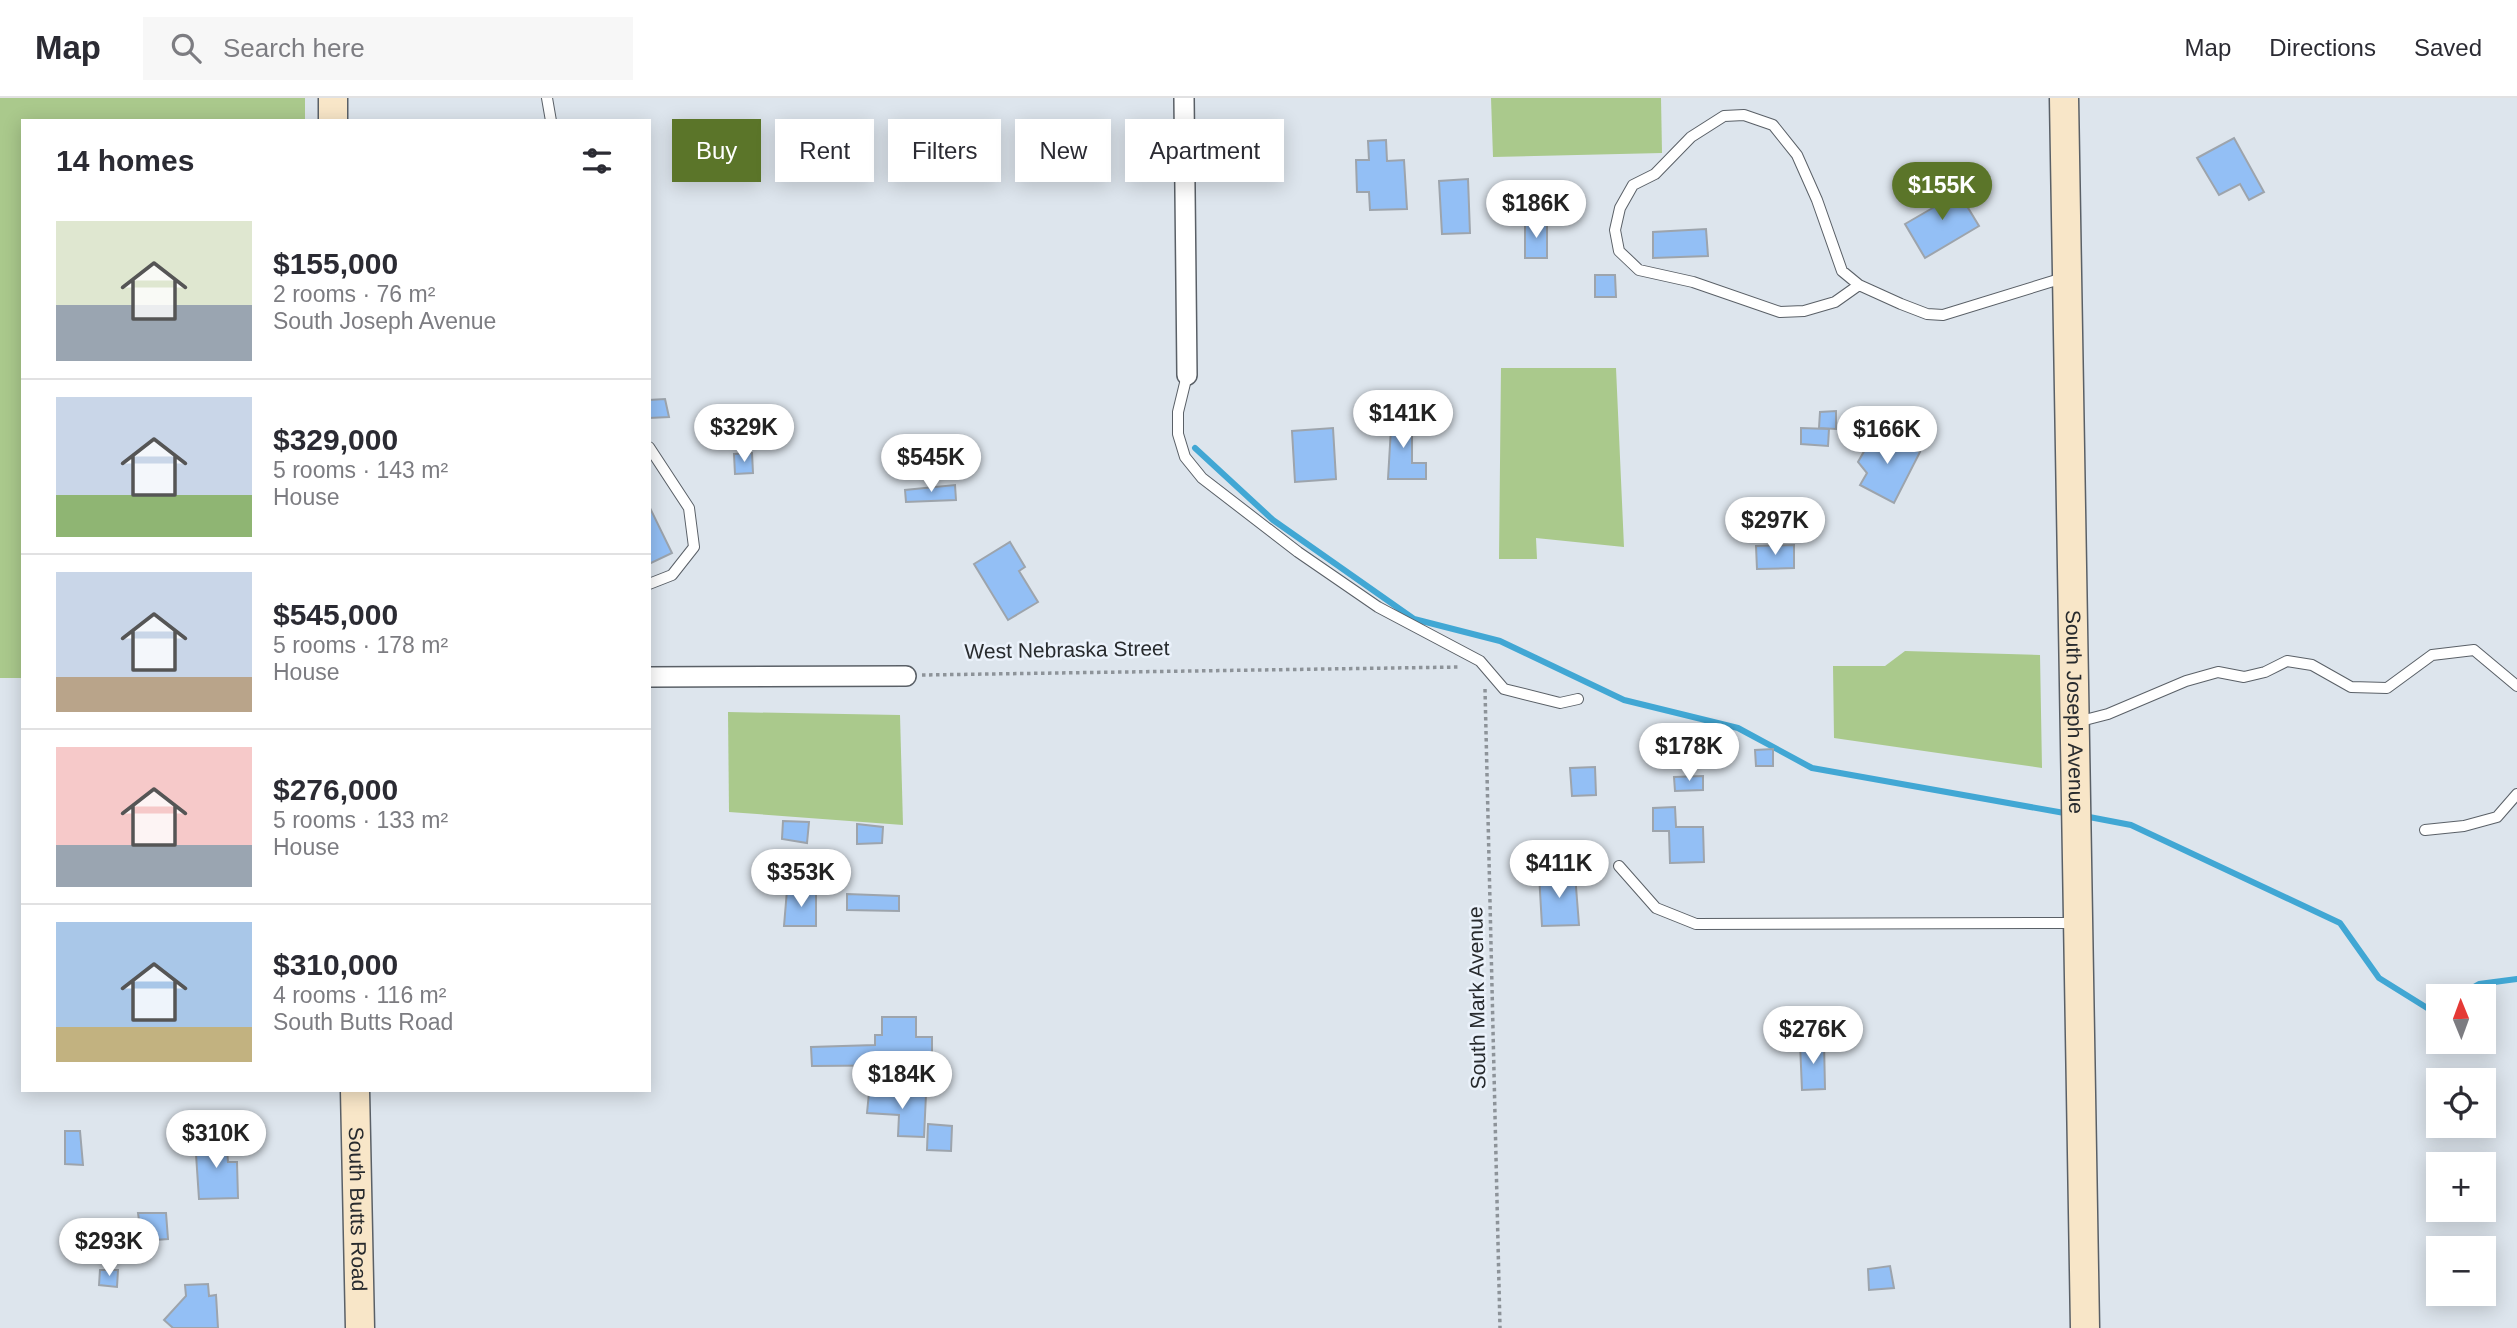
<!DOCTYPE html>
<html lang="en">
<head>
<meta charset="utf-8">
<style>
  body { margin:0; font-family:Arial,sans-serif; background:#f7f7f7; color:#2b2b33; height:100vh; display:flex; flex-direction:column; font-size:26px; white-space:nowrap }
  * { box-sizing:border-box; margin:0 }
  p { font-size:23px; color:#7c7c81 }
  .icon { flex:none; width:38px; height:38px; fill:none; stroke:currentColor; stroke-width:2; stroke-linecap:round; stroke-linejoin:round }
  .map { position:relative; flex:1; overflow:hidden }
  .drawer { position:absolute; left:21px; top:21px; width:630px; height:973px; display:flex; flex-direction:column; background:#fff; border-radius:0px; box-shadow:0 4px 18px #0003 }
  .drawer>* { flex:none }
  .hud { position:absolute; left:672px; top:21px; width:665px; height:63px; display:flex; gap:14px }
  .needle { width:46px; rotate:359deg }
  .buttons { position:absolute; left:2426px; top:886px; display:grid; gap:14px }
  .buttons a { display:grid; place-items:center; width:70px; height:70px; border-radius:0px; background:#fff; box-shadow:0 4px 18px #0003; font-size:35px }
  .price { position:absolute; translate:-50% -60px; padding:0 16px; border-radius:24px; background:#fff; color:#222; font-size:23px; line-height:46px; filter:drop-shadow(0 2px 4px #0008) }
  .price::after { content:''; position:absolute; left:50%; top:42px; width:21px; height:16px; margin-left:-10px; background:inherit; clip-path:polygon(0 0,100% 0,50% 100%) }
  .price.on { background:#5b7529; color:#fff }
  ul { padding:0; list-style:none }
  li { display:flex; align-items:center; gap:21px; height:175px; padding:0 35px }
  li+li { border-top:2px solid #e1e1e2 }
  li span { display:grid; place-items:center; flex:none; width:196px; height:140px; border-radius:0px; color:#555 }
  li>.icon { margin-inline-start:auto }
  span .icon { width:84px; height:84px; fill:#fffc; stroke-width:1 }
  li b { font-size:30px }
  h2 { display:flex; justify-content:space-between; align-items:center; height:84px; padding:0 35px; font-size:30px }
  .pill { padding:0 24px; border-radius:0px; background:#fff; box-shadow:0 4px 18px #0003; font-size:24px; line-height:63px }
  .pill.on { background:#5b7529; color:#fff }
  header { display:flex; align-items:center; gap:42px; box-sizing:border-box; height:98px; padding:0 35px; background:#fff; border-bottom:2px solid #e1e1e2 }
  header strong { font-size:33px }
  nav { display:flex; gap:38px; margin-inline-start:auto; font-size:24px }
  .search { width:490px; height:63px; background:#f7f7f7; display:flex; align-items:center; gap:18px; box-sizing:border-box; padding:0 24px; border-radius:0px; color:#7c7c81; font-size:26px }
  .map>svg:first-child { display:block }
</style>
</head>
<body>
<header>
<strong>Map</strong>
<div class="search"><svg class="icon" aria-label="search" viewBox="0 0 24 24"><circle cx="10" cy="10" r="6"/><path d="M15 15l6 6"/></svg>Search here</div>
<nav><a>Map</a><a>Directions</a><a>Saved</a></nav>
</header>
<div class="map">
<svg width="2517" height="1230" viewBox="0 0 2517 1230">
  <rect width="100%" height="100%" fill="#dde5ed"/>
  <g fill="#aac98c">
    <path d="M0,0h305v23h-282v557h-23z"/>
    <path d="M1491,0h170l1,55 -169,4z"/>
    <path d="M1501,270h115l8,179 -88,-9 1,21h-38z"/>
    <path d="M1905,553l135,4 2,113 -208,-30 -1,-72h52z"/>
    <path d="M728,614l172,3 3,110 -174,-13z"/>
  </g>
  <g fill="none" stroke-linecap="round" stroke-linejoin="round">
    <g stroke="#41a7d4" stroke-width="6">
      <path d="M1195,350l78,72 141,99 86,22 124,59 114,28 74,40 258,46"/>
      <path d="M2084,718l47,9 209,98 39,55 53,33 6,-4"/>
      <path d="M2458,898l21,-12 38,-5"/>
    </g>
  </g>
  <g fill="#93bff5" stroke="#9da4ac" stroke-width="2">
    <path d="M2234,40l30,54 -15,8 -9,-16 -21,11 -22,-37z"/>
    <path d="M1386,42l1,21 17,-1 3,49 -37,1 -1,-18h-12l-1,-32h13l-1,-19z"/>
    <path d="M1468,81l2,54 -28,1 -3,-53z"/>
    <path d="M1953,85l26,43 -54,32 -20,-34 31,-18 -6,-9z"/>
    <rect x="1525" y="124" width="22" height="36"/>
    <path d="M1706,131l2,27 -55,2v-26z"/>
    <path d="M1595,177h20l1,22h-21z"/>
    <path d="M665,301l4,18 -20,1v-18z"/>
    <path d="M1392,313l20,2v50h14v16h-38z"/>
    <path d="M1836,313v18l-17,-1 1,-16z"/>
    <path d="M1333,330l3,51 -41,3 -3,-51z"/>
    <path d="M1801,330l28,1 -1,17 -27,-2z"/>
    <path d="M1881,334l39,20 -26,51 -34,-18 7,-12 -9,-11 12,-21 5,3z"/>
    <path d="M752,355l1,20 -18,1 -1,-20z"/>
    <path d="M955,387l1,15 -50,2 -1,-12z"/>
    <path d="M649,408l23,47 -23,11z"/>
    <path d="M1010,444l15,25 -6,4 19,31 -30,18 -34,-56z"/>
    <path d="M1794,447v23l-37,1 -1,-23z"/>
    <path d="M1773,651v17h-17l-1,-16z"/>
    <path d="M1595,669l1,28 -24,1 -2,-28z"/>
    <path d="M1703,678v14l-28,1 -1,-14z"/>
    <path d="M1675,709l1,20h27l1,35 -34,1 -1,-32h-16v-23z"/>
    <path d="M783,723l26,1 -2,21 -25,-4z"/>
    <path d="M857,726l26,3 -1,16 -25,1z"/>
    <path d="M1539,776h36l4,51 -37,1z"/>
    <path d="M787,792l29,1v35h-32z"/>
    <path d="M847,796l52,2v15l-52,-1z"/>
    <path d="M882,919h34v20h16v28l-120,1 -1,-19 64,-2v-10h7z"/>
    <path d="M1824,944l1,47 -23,1 -2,-47z"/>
    <path d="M869,995l57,1 -2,43 -26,-1 1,-21 -32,-2z"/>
    <path d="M928,1026l24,2 -1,25 -24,-1z"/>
    <path d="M65,1033h15l3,34 -18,-1z"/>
    <path d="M226,1039l2,25h9l1,36 -39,1 -4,-60z"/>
    <path d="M138,1115h28l2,26 -26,2z"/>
    <path d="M1890,1168l4,22 -25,2 -1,-21z"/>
    <path d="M100,1172h18l-1,17 -18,-2z"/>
    <path d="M208,1186l1,12 7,-1 2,33h-45l-9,-8 22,-24 -1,-11z"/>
  </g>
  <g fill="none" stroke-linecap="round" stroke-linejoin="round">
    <g stroke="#5a6067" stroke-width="12">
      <g id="lane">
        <path d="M547,0l4,23"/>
        <path d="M1859,187l-24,17 -31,9 -24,1 -87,-30 -54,-12 -20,-19 -4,-21 5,-22 13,-23 22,-11 36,-37 33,-21 20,-1 29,10 24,30 20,45 25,71 17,14 42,19 26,10 16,1 120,-37"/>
        <path d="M1187,277l-9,37v22l7,23 17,21 96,74 80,55 102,54 24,28 56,14 18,-4"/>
        <path d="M649,349l40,61 5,39 -22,28 -23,9"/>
        <path d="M2077,624l31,-8 78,-33 32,-9 26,5 21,-5 22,-11 25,4 39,22 36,1 45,-33 42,-5 43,36"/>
        <path d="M2425,732l39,-4 33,-9 20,-23"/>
        <path d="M1619,768l37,42 40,16 380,-1"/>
      </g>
    </g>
    <g stroke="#5a6067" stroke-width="22">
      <g id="street">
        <path d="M1184,0l3,277"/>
        <path d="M649,579l257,-1"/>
      </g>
    </g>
    <g stroke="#5a6067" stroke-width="31">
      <g id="secondary">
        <path d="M333,0v23"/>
        <path id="s1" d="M2064,0l21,1230"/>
        <path id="s2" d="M355,992l5,238"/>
      </g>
    </g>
    <g stroke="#8d9399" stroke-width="3.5" stroke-dasharray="3.5 3.5" stroke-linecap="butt">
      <path d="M922,577l538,-8"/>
      <path d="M1485,591l15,639"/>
    </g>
    <use href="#lane" stroke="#fff" stroke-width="10"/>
    <use href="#street" stroke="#fff" stroke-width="19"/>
    <use href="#secondary" stroke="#f8e6c8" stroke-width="28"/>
  </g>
  <g text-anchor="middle" stroke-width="5" stroke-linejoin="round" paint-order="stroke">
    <g font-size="21" fill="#282b2e" stroke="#ebf2fb">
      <text transform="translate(1067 552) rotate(-1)" y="7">West Nebraska Street</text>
      <text dy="7" stroke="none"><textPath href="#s1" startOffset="614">South Joseph Avenue</textPath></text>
      <text transform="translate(1477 900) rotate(-91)" y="7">South Mark Avenue</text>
      <text dy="7" stroke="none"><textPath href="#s2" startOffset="119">South Butts Road</textPath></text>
    </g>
  </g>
</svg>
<div class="buttons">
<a><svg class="needle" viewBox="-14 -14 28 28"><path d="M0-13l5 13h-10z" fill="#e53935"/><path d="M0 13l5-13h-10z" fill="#7c7c81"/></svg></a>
<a><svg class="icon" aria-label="locate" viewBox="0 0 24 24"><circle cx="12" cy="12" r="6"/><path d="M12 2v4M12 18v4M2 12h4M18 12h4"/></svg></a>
<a>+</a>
<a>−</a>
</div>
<b class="price on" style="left:1942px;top:124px">$155K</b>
<b class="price" style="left:1536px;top:142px">$186K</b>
<b class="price" style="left:1403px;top:352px">$141K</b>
<b class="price" style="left:744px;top:366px">$329K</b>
<b class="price" style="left:1887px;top:368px">$166K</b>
<b class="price" style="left:931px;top:396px">$545K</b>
<b class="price" style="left:1775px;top:459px">$297K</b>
<b class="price" style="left:1689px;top:685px">$178K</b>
<b class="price" style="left:1559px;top:802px">$411K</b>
<b class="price" style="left:801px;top:811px">$353K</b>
<b class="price" style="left:1813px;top:968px">$276K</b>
<b class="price" style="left:902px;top:1013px">$184K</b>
<b class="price" style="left:216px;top:1072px">$310K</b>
<b class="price" style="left:109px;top:1180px">$293K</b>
<div class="hud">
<a class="pill on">Buy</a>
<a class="pill">Rent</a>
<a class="pill">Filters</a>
<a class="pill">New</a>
<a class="pill">Apartment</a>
</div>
<section class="drawer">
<h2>14 homes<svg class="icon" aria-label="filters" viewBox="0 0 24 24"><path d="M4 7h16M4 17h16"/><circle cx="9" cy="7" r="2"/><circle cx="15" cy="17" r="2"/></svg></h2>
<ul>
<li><span style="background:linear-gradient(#dfe7d0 60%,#9aa5b1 0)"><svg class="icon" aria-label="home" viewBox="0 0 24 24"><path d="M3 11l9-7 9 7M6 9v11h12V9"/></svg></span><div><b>$155,000</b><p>2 rooms · 76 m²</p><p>South Joseph Avenue</p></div></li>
<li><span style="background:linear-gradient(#c9d6e8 70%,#8fb573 0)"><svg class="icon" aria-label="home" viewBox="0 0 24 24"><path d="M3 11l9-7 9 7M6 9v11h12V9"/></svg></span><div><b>$329,000</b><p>5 rooms · 143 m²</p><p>House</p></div></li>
<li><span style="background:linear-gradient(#c9d6e8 75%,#b9a48a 0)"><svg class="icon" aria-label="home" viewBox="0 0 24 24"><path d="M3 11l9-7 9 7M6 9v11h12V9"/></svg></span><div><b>$545,000</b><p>5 rooms · 178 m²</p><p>House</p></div></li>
<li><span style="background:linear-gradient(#f6c9c9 70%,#9aa5b1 0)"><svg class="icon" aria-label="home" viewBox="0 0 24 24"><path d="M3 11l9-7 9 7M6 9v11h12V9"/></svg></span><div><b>$276,000</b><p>5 rooms · 133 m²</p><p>House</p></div></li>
<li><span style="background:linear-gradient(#a9c7e8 75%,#c2b280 0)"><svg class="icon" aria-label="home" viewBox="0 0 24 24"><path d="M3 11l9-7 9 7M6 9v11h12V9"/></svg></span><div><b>$310,000</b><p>4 rooms · 116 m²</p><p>South Butts Road</p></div></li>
</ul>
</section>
</div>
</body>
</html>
